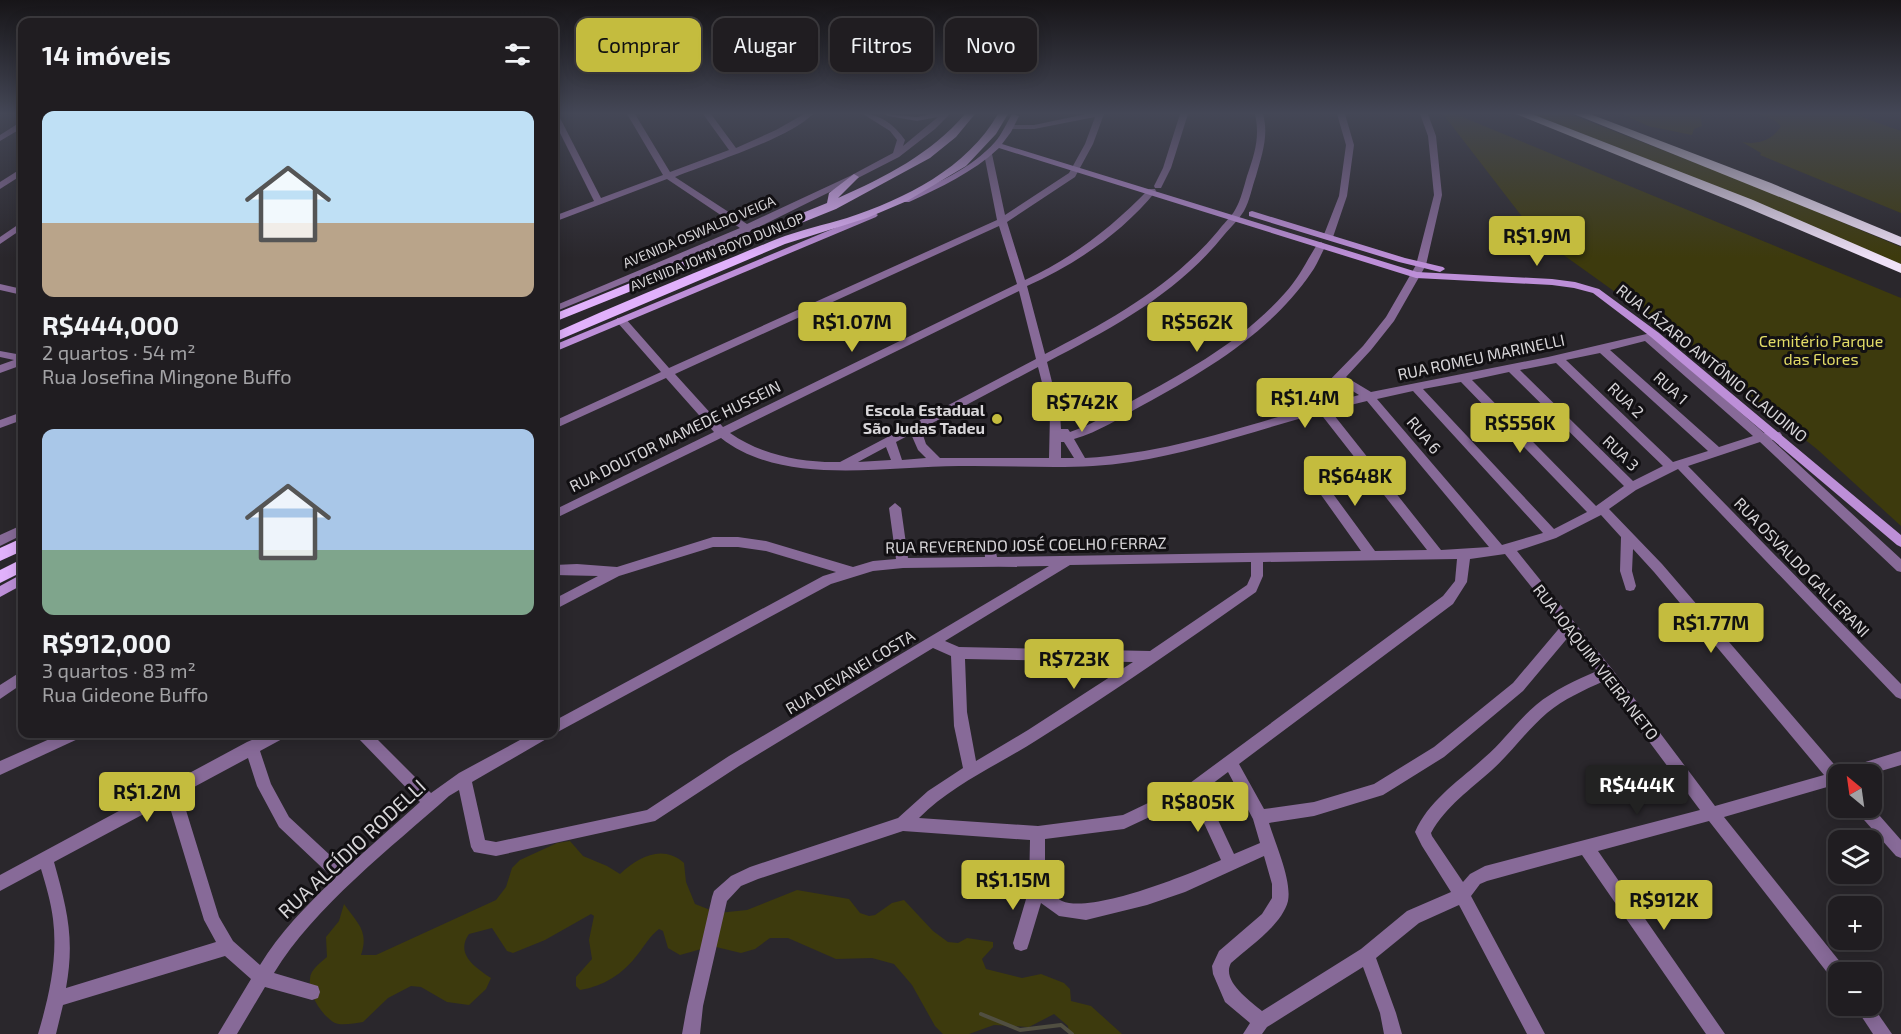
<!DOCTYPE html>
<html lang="pt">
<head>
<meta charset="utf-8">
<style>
  body { margin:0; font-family:"Exo 2",sans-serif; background:#28262a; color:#f1f3f6; height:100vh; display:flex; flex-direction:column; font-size:22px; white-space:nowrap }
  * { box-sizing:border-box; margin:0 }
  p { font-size:20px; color:#a2a2a5 }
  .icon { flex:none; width:33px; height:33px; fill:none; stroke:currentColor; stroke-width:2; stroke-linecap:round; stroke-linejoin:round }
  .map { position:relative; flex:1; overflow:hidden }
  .drawer { position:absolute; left:18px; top:18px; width:540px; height:720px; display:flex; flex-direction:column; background:#201d21; border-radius:12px; box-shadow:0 3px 15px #0003,0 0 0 2px #3d3b3f }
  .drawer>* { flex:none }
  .guide { position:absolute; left:576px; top:18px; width:570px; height:54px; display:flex; gap:12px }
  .needle { width:39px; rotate:331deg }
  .tools { position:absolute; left:1828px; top:764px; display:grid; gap:12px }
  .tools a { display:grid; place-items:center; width:54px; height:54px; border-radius:12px; background:#201d21; box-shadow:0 3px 15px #0003,0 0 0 2px #3d3b3f; font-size:30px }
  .price { position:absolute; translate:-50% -51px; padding:0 14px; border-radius:6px; background:#c4bc3e; color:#111; font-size:20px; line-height:39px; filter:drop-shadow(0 2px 3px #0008) }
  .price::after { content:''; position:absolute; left:50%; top:36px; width:18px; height:14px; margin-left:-9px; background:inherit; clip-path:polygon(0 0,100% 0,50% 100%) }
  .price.current { background:#222; color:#fff }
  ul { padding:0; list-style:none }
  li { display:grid; align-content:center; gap:12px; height:318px; padding:0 24px }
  li span { display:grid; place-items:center; height:186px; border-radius:12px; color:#555 }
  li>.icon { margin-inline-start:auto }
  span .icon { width:108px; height:108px; fill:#fffc; stroke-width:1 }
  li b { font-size:26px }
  h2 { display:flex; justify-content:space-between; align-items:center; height:72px; padding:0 24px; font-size:26px }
  .pill { padding:0 21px; border-radius:12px; background:#201d21; box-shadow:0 3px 15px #0003,0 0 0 2px #3d3b3f; font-size:21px; line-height:54px }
  .pill.current { background:#c4bc3e; color:#111 }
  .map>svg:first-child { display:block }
</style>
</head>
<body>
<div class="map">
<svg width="1901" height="1034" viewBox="0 0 1901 1034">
  <rect width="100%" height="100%" fill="#2a272c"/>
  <g fill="#3d3a0d">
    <path d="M1443,114h12l446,184v228l-83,-76 -147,-118 -134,-96z"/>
    <path d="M1531,114h39l195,76 136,57v18l-148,-64z"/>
    <path d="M1622,114h78l2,12 -8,3 -2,6 -44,-9z"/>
    <path d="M1759,114h94l48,17v82l-141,-58 1,-2 -19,-11c16,3 30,-1 39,-16l-7,-6z"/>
    <path d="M570,841l13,15 24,10 13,8c19,-17 42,-30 64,-11l2,19 9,22 23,9 29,-3 50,-20 52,9 11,14 9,3 6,-1 17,-12 12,-3 29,31 15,11 10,1 9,-5 26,4v5l-11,12 4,10 36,9 19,-4 23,9 6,6 1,12 20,5 31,28h-53l-1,-8 -14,-12 -25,13 -35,-2 -25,9h-26l-8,-8 -23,-41 -18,-21 -22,-6 -36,1 -48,-21h-18l-15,11 -14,4 -29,-7 -32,9 -12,-7 -5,-17 -4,-2c-9,7 -14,16 -21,25 -15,20 -34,32 -58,36l-4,-4v-9l16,-18 -3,-19 5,-24 -3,-2 -46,26 -32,13 -6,-2 -15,-23 -23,6c-14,20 6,33 22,44l-5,11 -17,16 -22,-3 -26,-15 -10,-1 -23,12 -25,24c-8,1 -21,4 -28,1 -13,-7 -27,-29 -25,-44 0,-9 10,-16 17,-22l-1,-20 13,-16 5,-17c14,20 25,27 17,51h15l120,-55 10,-13 6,-19 8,-8 37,-17z"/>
  </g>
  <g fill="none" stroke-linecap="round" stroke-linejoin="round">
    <path stroke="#514f41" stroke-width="4" d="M981,1014l39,16 41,-5 11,9"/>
    <g fill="#876a98" fill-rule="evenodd">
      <path d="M554,114h4l43,84 62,-23 -36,-61h8l35,58 59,-22 -26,-36h8l25,34 40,-18 28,-16h9c-25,25 -103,49 -138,63l72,47 103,-48 43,-23 4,-13 -7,-9 -27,-17c18,0 32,12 42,26l-2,6 35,-29 -21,4 -29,-5 -4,-2 33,3 14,-3h19l-15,15 -36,28 -43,22 -105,52 -197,81v-6l186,-78 -73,-49 -113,43v-6l40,-15 -40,-80z"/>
      <path d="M1086,114h18l-11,30 -18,33 -68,45 18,58c48,-22 87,-53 124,-91h6l1,2c-34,42 -80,73 -129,95l18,68c64,-33 126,-67 173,-123 5,-7 13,-14 17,-21 6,-10 9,-24 12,-34 8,-23 13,-39 8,-62h8c6,21 -1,41 -7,62 -4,11 -6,24 -12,35 -5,8 -14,17 -20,24 -47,59 -112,93 -177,127l13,52 1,15h7l2,3c22,-7 41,-20 62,-31 54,-29 112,-61 153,-108 14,-15 22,-33 33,-50l3,-1 5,3c-5,9 -9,20 -15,28 -41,60 -106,98 -168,132 -22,12 -44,27 -69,34l11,19c70,-4 136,-24 203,-44l1,-4 30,-19 44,-45 23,-29 30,-52 18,-70 -6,-59 -8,-22h8l8,22 6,59 -16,70 -32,56 -23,29 -25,27 25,15 177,-35 107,-25 4,1v4l-4,1 109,95 16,-1 2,3 -2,3 -8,2 129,119v13l-4,-1 -137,-129 -72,24 213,218v15l-5,-2 -218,-228 -42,21 -27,19 53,55 177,206 4,2 6,-5 52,-16v14l-30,9h-32v14l-5,-3 -110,32 121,151 1,4h-7v10l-6,-2 -124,-159 -111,30 127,183h-19l-124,-179 -95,26 -7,3 -9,12 74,138h-18l-68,-129 -40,18 -43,35 20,55 6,21h-18l-4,-21 -17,-46 -96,60 -5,7h-19l7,-11 -25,-21 -12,-28 -1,-8 7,-15 43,-37 10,-16v-14l-8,-28 -79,36 -38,13 -61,15 -27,-4 -18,-13 -12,40 -2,6 -6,2 -6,-2 -2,-6 16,-54 1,-49 -127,-9 -145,48 -17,7 -14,15 -24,105 -3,28h-18l5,-28 25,-109 2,-6 17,-15 19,-9 148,-49 30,-27 35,-23 -9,-42 -3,-70 -18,-8 -194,118 -84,55 -159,35 -22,-4 -3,-5 -12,-57 -10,6c-57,51 -135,111 -175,177l44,13 2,6 -2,6 -6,2 -47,-13 -28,47h-19l33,-55 -26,-23 -162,49 -7,29h-18c11,-37 20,-76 15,-115 -2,-17 -7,-33 -12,-50l-41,22v-16l247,-133 19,-8h20l-2,4 -24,13 11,33 18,33 56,52 75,-67 -62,-64 -2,-4h16l59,59 28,-20 72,-39h19l-2,4 -76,44 13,58 11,2 151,-32 82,-54 320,-190 -146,2 -30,3 -42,13 -277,150h-2h2v-13l269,-145 13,-4 -70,-21 -28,-4h-25l-94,29 -65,34v-11l44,-23 -44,-1v-10l23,-1 40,3 96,-30h25l28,4 87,26 20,-6 23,-2 -7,-51 6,-5 6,5 7,50 77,-1 -1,-11 2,-3h8l3,14 364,-6 -52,-73 -2,-3 6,-4 4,1 58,79 52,-1 -107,-137c-63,17 -124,39 -189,49 -57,9 -114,3 -172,4 -73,0 -176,21 -238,-28l-167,81v-9l160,-78 -48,-54 -112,51v-8l107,-49 -44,-50v-4h8l44,50 328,-148 -13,-66 1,-2 7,2 13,61 64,-42 16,-29 10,-27 -61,12h-26v-4h26zM999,226l18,58 -294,143 -48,-53zM1019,291l17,68 -196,103c-37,1 -79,-7 -110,-29zM1645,341l108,95 -34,11 -109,-97zM1600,353l108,98 -35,11 -107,-102zM1556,363l107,103 -30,15 -113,-111zM1038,367l12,47 -1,44h-109l-14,-14 -5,-15zM1509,372l115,114 -28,20 -124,-126zM1461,382l126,130 -33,17 -131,-140zM1340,383l19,12 -51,14 19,-12zM1413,391l130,142 -41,12 -125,-146zM1367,401l122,146 -48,3 -111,-140zM911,434l7,16 8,8 -24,2 -6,-18zM1061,442h3l10,16h-13zM886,447l5,13 -33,2zM1601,515l20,22 -1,34 6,19 4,1 4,-1 2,-4 -4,-15 1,-22 21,23 170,203 -109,31 -103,-137 -95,-118 39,-13zM1505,554l57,71 -49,58 -79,64 -60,37 -60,18 -50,7 -25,-45 214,-160 14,-22 3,-23zM1457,559l-2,22 -12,15 -253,187 -67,32 -85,11 -119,-8c34,-34 79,-53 118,-78 75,-47 147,-97 219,-148l7,-16v-14zM1251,562v14l-4,9 -97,66 -191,-4 -14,-6 125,-76zM1570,635l27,36c-21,9 -43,19 -61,34 -19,16 -33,37 -52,53 -25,23 -55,42 -69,74l7,14 29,46 -44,19 -46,38 -99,62c-12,-10 -41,-30 -31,-48 18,-16 51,-38 57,-62 4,-21 -13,-58 -19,-78l45,-7 69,-21 61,-38 79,-66zM965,659l168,3 -105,68 -52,31 -9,-49zM1604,681l96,129 -215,56 -15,8 -7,8 -31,-46 -1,-3c15,-27 40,-44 61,-63 20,-18 35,-40 55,-57 17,-14 37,-23 57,-32zM248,758l9,28 22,41 55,52c-28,27 -54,53 -74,86l-27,-24 -14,-24 -38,-123zM1228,772l25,47 7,24 -26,11 -30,-64zM1192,797l29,63c-31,14 -129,54 -159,41 -6,-3 -12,-11 -17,-16v-46l79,-10zM168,801l36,119 12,22 -150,46c9,-50 1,-79 -12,-126z"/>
      <path d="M1180,114h8l-17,54 -10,20h-6l-1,-2 9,-18z"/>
      <path d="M1337,114h8l9,31 -7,51 -14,41 -5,3 -5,-3 16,-41 7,-51z"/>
      <path d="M19,123h3v5l-22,13v-6z"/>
      <path d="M19,170h3v5l-22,14v-7z"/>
      <path d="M22,222v7l-22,15v-7z"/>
      <path d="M0,284l22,5v6l-22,-5z"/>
      <path d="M0,351l22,4v10l-22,8v-8l14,-5 -14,-3z"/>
      <path d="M22,412v8l-22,8v-8z"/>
      <path d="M22,525v10l-22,11v-11z"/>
      <path d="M22,671v13l-22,15v-14z"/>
      <path d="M61,734h21l-2,4 -80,37v-14z"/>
      <path d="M1855,807h17l29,33v18l-5,-2 -39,-44z"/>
      <path d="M1854,1005h18l20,29h-19z"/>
    </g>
    <g fill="#bd8fd8" fill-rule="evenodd">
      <path d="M1012,114l7,2 -8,16 -9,12 415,128 135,7 23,3 24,7 60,44 242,202v12l-4,-2 -246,-208 -58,-44 -19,-5 -22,-3 -136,-7 -417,-130c-27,25 -58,39 -90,54h-6v-4c32,-14 68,-29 92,-56 7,-8 11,-18 17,-28z"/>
      <path d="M1252,211l153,47 38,9 2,2 -5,3 -41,-10 -150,-46v-4z"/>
      <path d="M873,212l5,3 -2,2 -322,135v-7z"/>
      <path d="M22,574v11l-22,12v-11z"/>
    </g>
    <g fill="#e1b1fc" fill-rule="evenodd">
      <path d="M965,114h10l-19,23 -26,21 -94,51 -282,113v-8l273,-111 2,-10 25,-19 5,3 -21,21c47,-21 93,-44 127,-84z"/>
      <path d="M998,114h10l-12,20 -30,32 -59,35 -40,17 -82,26 -231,98v-9c73,-33 148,-63 223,-94 23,-9 47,-14 70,-21 58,-19 120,-50 151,-104z"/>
      <path d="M22,538v13l-22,10v-13z"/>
      <path d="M22,559v13l-22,11v-13z"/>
    </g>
    <g fill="#efe1f7" fill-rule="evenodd">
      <path d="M1516,114h16l221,86 148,64v9l-158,-67z"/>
      <path d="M1574,114h16l181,69 130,54v9z"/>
    </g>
  </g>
  <linearGradient id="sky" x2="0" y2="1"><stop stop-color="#171518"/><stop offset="0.44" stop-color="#444756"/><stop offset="1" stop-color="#444756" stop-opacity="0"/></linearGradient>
  <rect width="1901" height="258" fill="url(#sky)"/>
  <circle fill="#c4bc3e" stroke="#121013" stroke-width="2" cx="997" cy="419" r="6"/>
  <g text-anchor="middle" stroke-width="6" stroke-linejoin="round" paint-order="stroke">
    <g font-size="14" fill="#d7d5d8" stroke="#121013">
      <text transform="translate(699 232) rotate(-23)" y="5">AVENIDA OSWALDO VEIGA</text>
      <text transform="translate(717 252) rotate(-22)" y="5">AVENIDA JOHN BOYD DUNLOP</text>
    </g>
    <g font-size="16" fill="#e3dc67" stroke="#121013">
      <text x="1821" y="347">Cemitério Parque<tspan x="1821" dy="18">das Flores</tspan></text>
    </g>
    <g font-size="16" fill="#d7d5d8" stroke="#121013">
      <text transform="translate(1481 357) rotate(-12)" y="6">RUA ROMEU MARINELLI</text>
      <text transform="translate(1712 363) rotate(39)" y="6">RUA LÁZARO ANTÔNIO CLAUDINO</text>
      <text transform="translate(1671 388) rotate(42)" y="6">RUA 1</text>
      <text transform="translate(1626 400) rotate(44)" y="6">RUA 2</text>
      <text transform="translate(1424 435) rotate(50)" y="6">RUA 6</text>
      <text transform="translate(675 436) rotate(-26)" y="6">RUA DOUTOR MAMEDE HUSSEIN</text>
      <text transform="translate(1621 453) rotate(44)" y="6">RUA 3</text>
      <text transform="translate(1026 545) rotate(-1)" y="6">RUA REVERENDO JOSÉ COELHO FERRAZ</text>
      <text transform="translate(1802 567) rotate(46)" y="6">RUA OSVALDO GALLERANI</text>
      <text transform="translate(1596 662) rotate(52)" y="6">RUA JOAQUIM VIEIRA NETO</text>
      <text transform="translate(850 672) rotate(-31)" y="6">RUA DEVANEI COSTA</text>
    </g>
    <g font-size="16" font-weight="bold" fill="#d7d5d8" stroke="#121013" text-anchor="end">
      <text x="985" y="416">Escola Estadual<tspan x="985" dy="18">São Judas Tadeu</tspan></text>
    </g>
    <g font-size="20" fill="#d7d5d8" stroke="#121013">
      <text transform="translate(352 849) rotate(-43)" y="7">RUA ALCÍDIO RODELLI</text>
    </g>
  </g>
</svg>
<div class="tools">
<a><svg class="needle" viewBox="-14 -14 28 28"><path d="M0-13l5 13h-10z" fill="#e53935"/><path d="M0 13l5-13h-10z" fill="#a2a2a5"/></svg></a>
<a><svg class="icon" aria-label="layers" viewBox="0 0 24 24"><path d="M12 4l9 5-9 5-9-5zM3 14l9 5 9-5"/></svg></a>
<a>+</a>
<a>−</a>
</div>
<b class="price" style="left:1537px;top:267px">R$1.9M</b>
<b class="price" style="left:852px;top:353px">R$1.07M</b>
<b class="price" style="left:1197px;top:353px">R$562K</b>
<b class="price" style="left:1305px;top:429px">R$1.4M</b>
<b class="price" style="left:1082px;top:433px">R$742K</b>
<b class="price" style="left:1520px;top:454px">R$556K</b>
<b class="price" style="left:1355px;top:507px">R$648K</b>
<b class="price" style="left:1711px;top:654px">R$1.77M</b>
<b class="price" style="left:1074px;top:690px">R$723K</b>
<b class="price current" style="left:1637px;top:816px">R$444K</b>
<b class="price" style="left:147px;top:823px">R$1.2M</b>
<b class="price" style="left:1198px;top:833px">R$805K</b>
<b class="price" style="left:1013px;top:911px">R$1.15M</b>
<b class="price" style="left:1664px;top:931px">R$912K</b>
<div class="guide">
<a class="pill current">Comprar</a>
<a class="pill">Alugar</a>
<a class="pill">Filtros</a>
<a class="pill">Novo</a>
</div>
<section class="drawer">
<h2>14 imóveis<svg class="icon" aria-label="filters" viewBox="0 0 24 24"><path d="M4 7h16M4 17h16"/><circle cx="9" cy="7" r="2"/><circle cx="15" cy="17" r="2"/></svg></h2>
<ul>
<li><span style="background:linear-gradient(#bfe0f5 60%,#b9a48a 0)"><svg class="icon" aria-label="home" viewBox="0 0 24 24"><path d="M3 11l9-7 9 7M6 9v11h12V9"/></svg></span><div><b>R$444,000</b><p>2 quartos · 54 m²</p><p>Rua Josefina Mingone Buffo</p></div></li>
<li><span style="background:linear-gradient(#a9c7e8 65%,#7fa58c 0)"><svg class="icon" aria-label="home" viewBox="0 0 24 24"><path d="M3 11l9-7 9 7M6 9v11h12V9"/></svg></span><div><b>R$912,000</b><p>3 quartos · 83 m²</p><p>Rua Gideone Buffo</p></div></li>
</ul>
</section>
</div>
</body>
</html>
